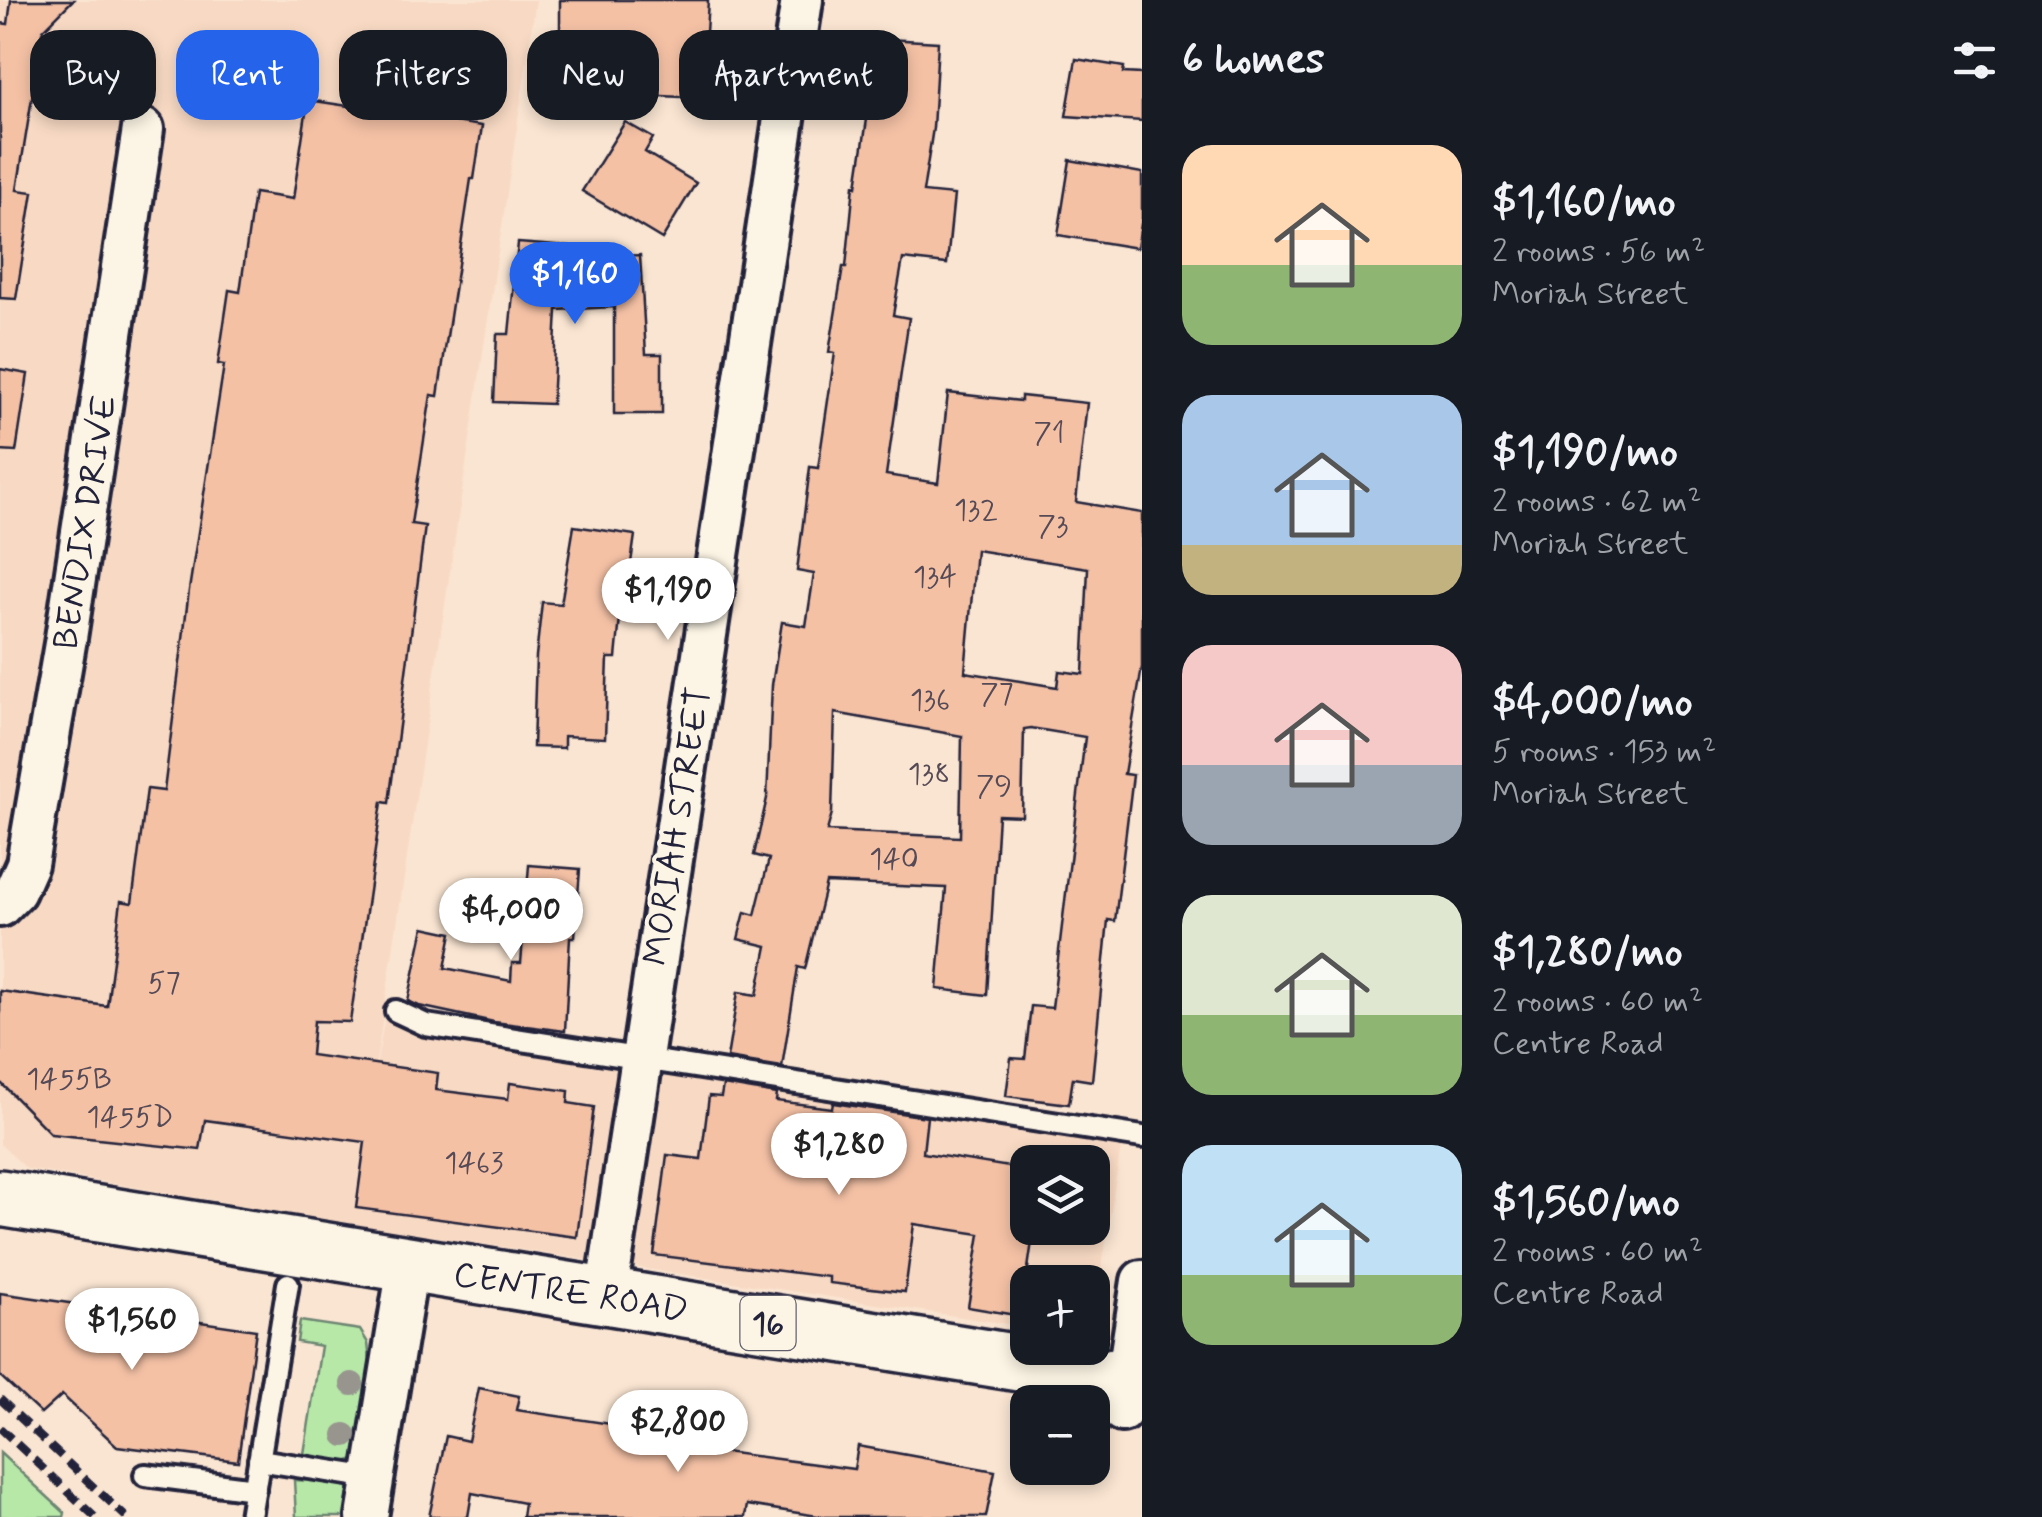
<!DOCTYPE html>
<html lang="en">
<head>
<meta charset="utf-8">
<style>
  body { margin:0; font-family:Mynerve,sans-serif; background:#242831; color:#f1f3f6; height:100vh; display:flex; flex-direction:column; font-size:38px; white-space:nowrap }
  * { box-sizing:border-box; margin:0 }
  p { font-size:32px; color:#9ea1a6 }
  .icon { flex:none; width:55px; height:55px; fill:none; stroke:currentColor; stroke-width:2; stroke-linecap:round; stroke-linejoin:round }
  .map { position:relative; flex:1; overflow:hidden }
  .details { display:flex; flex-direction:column; background:#171b24; width:900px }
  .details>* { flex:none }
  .top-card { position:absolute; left:30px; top:30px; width:950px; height:90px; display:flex; gap:20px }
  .buttons { position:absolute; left:1010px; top:1145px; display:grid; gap:20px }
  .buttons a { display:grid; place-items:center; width:100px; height:100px; border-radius:20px; background:#171b24; box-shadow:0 5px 15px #0003; font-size:50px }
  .price { position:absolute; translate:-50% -85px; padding:0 22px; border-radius:35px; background:#fff; color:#222; font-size:32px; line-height:65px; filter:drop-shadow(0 2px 5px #0008) }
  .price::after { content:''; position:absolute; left:50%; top:60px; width:30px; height:22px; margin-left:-15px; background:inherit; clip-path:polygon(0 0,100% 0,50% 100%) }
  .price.on { background:#2563eb; color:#fff }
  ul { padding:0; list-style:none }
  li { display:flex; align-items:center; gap:30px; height:250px; padding:0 40px }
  li span { display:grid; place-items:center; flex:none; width:280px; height:200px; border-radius:30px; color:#555 }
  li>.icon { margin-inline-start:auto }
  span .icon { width:120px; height:120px; fill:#fffc; stroke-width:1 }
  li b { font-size:42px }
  h2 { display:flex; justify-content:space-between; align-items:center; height:120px; padding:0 40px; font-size:42px }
  .tag { padding:0 35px; border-radius:30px; background:#171b24; box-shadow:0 5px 15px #0003; font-size:35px; line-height:90px }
  .tag.on { background:#2563eb; color:#fff }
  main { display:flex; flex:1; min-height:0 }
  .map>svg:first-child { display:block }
</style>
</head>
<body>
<main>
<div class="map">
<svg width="1142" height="1517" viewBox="0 0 1142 1517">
  <rect width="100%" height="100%" fill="#fae5d2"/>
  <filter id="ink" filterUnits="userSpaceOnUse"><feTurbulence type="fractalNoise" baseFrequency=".01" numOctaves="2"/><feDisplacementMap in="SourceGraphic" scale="20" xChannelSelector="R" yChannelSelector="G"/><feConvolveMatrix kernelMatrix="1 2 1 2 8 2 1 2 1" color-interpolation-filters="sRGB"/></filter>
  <g filter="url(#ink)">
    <path fill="#f8dac4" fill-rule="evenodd" d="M0,0h536l-164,1090 16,-91 50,28 686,101 -31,196 -1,-42h-64l-1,45 -676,-103 -324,-55 -27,-25zM1028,1162h64v66h-64z"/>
    <g fill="#b7e8a8" stroke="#6c8572" stroke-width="2.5">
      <path d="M300,1321l60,9 8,13 2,19 -15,97 -13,4 -38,-9 17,-108 -24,-4z"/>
      <path d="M0,1453l65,60 -1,4h-64z"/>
      <path d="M294,1480l55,3 -4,34h-49z"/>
    </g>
    <g fill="#f4c1a5" stroke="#22223b" stroke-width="2.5" fill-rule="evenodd">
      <path d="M11,0h62l-30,30 -26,160 16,2 -17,107 -16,-1v-275l8,1z"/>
      <path d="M560,0h148l-6,98 -61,-3 4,-7h-85z"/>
      <path d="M887,39l51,3 -5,86 -10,64 31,3 -7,69 -44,-5 -10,56 16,3 -23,157 52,8 10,-90 73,8v-5l66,7 -11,99 66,11v154l-18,107 9,1 -18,146 -7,-1 -16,161 -19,-3 -4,26 -63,-8 5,-38 14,1 6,-53 21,2 33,-271 -54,-9 -7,1 -2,87 -24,-1 -11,180 -50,-6 9,-101 -120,-5 -21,86 -7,-2 -16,100 -55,-9 11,-66 19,3 10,-49 -29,-7 7,-27 10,3 14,-56 -15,-4 13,-57 5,-113 10,-63 24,4 8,-52 -17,-3 13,-104 8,1 17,-115 -6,-1 14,-85h3l8,-82 3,1 12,-80 14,2zM976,550l112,18 -5,106 -24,-3 -2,16 -92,-15zM835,713l127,23 -2,101 -133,-6 5,-18z"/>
      <path d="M1076,59l48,8 -1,6 19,1v47l-76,-5z"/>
      <path d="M308,100l174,26 -8,53h-3l-33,217 -7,-1 -20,129 14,2 -36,277 -7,-1 -32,220 -36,-1 -3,34 127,18 -2,17 72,9 2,-16 59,8 -1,12 26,4 -17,130 -221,-29 9,-66 -160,-22 -5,30 -149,-16 -51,-52v-91l107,15 14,-105 11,2 15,-114 17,2 25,-201 35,-225 -6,-1 11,-74 11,2 14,-99 39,6z"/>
      <path d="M625,122l28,16 -8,14 51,31 -34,56 -80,-48z"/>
      <path d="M1070,160l72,13v45l-5,30 -79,-13z"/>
      <path d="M518,243l51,4 -1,12 72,-4 6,99h16v60h-48v-107l-57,3 -5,94 -58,-2 3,-68h12z"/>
      <path d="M0,369l28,5 -12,78 -16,-1z"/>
      <path d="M574,526l61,9 -9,63 -4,-1 -6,61h-8l-3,80 -41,-2v12l-31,-1 3,-91 6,-54 19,2z"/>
      <path d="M529,865l51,4 -5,68h-5l-5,94 -71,-9 -75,-16 -11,-5 16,-74 28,6 -7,35 66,13 1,-18h9z"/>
      <path d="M723,1085l54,9 -1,7 56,7 1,-5 94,14 -4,36 105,17v58h6l-13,88 -53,-9 12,-73 -66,-10 -9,68 -76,-9v-6l-175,-22 13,-100 34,4 8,-63 12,1z"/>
      <path d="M0,1293l256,37 -18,131 -121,-15 -55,-51 -21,19 -41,-38z"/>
      <path d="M479,1388l40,8 -3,14 156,23 -2,12 184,24 4,-23 137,25 -9,46h-162l-77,-12 -2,12h-223l2,-14 -52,-10 -4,24h-39l17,-81 22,5z"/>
    </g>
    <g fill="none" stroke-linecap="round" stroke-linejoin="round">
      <g stroke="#22223b" stroke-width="28">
        <g id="service">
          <path d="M396,1011l30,14 716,112"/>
          <path d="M259,1460l114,18"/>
          <path d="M145,1475l110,14"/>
          <path d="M250,1517l38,-233"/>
        </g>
      </g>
      <g stroke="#22223b" stroke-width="48">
        <g id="minor">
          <path d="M0,906l15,-15 12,-27 39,-226 77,-509"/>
          <path d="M606,1296l196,-1296"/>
          <path d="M1122,1411l20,-130"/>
          <path d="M367,1517l41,-251"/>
        </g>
      </g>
      <g stroke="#22223b" stroke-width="62">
        <path id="primary" d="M0,1198l1142,185"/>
      </g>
      <use href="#service" stroke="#fcf5e5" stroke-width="20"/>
      <use href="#minor" stroke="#fcf5e5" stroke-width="40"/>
      <use href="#primary" stroke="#fcf5e5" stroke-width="55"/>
      <g stroke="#22223b" stroke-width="8" stroke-dasharray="15 8" stroke-linecap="butt">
        <path d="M0,1399l126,118"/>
        <path d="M0,1428l95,89"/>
      </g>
    </g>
    <g fill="#98958e">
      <circle cx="352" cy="1384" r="12"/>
      <circle cx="345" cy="1435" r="12"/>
    </g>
  </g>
  <g text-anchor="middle" stroke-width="8" stroke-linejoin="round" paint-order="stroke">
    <g font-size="30" fill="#564a56">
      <text x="1049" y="442">71</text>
      <text x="976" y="519">132</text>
      <text x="1053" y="535">73</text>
      <text x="935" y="586">134</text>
      <text x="997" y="703">77</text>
      <text x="930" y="709">136</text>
      <text x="929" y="783">138</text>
      <text x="994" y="795">79</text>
      <text x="894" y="868">140</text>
      <text x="164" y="992">57</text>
      <text x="69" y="1088">1455B</text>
      <text x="130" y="1126">1455D</text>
      <text x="474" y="1172">1463</text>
    </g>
    <rect fill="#fcf5e5" stroke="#63616e" stroke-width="2.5" x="740.5" y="1296" width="55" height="54" rx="8"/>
    <g font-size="32" font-weight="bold" fill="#22223b">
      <text x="768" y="1334">16</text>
    </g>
    <g font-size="35" fill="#22223b" stroke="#fcf5e5">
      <text transform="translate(84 522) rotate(-81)" y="12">BENDIX DRIVE</text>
      <text transform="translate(676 826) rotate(-81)" y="12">MORIAH STREET</text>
      <text transform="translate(571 1291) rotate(9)" y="12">CENTRE ROAD</text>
    </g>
  </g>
</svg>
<div class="buttons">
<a><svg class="icon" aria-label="layers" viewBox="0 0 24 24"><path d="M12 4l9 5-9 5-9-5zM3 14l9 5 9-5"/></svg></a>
<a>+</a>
<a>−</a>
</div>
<b class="price on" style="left:575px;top:327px">$1,160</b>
<b class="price" style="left:668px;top:643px">$1,190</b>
<b class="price" style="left:511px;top:963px">$4,000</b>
<b class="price" style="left:839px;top:1198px">$1,280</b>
<b class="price" style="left:132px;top:1373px">$1,560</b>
<b class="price" style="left:678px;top:1475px">$2,800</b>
<div class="top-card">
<a class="tag">Buy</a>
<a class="tag on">Rent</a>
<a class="tag">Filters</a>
<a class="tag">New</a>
<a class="tag">Apartment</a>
</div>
</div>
<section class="details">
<h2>6 homes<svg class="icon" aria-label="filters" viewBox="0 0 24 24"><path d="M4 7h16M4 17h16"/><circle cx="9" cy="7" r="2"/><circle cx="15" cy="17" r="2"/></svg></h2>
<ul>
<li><span style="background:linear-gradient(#ffd9b3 60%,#8fb573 0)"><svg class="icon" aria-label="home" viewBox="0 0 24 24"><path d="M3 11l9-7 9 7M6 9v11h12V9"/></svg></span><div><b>$1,160/mo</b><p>2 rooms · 56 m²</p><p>Moriah Street</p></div></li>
<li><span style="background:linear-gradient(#a9c7e8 75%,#c2b280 0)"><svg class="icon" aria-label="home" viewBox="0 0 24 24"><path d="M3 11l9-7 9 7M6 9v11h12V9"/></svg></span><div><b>$1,190/mo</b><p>2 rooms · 62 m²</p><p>Moriah Street</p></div></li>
<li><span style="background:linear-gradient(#f6c9c9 60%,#9aa5b1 0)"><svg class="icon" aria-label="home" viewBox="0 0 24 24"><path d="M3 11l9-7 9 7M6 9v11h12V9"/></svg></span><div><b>$4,000/mo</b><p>5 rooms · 153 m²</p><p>Moriah Street</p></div></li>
<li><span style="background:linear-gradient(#dfe7d0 60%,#8fb573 0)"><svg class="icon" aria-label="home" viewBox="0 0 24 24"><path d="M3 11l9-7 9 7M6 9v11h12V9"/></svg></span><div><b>$1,280/mo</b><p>2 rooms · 60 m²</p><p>Centre Road</p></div></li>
<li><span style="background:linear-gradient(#bfe0f5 65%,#8fb573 0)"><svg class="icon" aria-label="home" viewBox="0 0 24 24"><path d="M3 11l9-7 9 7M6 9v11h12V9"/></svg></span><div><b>$1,560/mo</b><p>2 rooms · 60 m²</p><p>Centre Road</p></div></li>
</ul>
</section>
</main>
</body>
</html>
